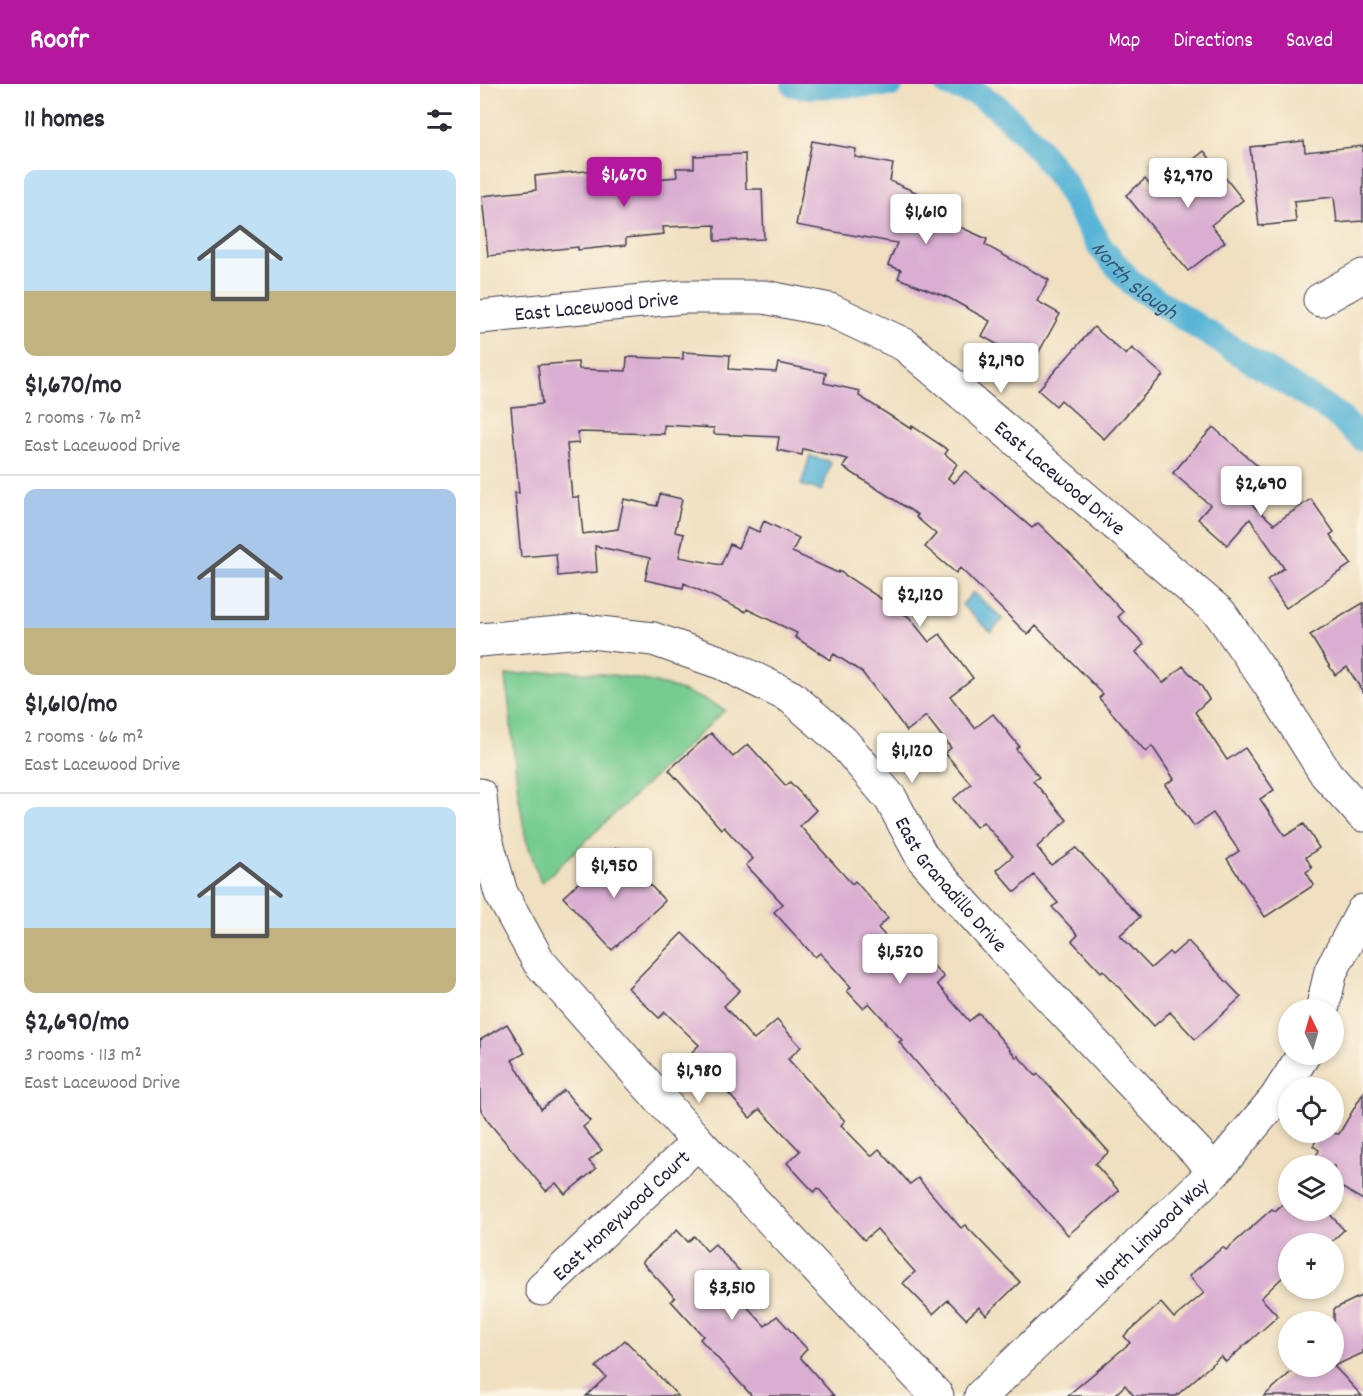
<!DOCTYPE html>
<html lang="en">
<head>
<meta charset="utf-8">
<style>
  body { margin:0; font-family:Dekko,sans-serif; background:#f2f2f3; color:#2b2b33; height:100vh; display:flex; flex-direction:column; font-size:22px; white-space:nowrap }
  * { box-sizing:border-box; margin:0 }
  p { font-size:20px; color:#7c7c81 }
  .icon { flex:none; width:33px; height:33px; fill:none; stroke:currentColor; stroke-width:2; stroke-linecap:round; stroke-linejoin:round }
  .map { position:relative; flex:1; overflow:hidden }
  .side { display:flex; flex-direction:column; background:#fff; width:480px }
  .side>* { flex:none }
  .needle { width:39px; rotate:355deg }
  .fabs { position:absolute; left:798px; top:915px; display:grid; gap:12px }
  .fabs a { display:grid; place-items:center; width:66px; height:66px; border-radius:50%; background:#fff; box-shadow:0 3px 9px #0003; font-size:30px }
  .price { position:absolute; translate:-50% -51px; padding:0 14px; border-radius:6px; background:#fff; color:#222; font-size:20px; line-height:39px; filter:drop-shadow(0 2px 3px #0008) }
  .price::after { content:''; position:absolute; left:50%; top:36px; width:18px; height:14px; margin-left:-9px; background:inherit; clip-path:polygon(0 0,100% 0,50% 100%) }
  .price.on { background:#b5179e; color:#fff }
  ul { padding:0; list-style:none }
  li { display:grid; align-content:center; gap:12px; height:318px; padding:0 24px }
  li+li { border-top:2px solid #e1e1e2 }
  li span { display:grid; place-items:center; height:186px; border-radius:12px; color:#555 }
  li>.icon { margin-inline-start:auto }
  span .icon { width:108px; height:108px; fill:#fffc; stroke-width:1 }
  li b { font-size:26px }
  h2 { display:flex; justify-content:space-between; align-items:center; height:72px; padding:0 24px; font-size:26px }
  header { display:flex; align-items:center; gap:36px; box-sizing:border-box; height:84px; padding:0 30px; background:#b5179e; color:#fff }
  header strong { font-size:28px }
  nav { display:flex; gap:33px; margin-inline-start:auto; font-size:21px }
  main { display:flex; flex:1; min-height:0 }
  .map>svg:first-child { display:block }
</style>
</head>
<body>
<header>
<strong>Roofr</strong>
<nav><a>Map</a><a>Directions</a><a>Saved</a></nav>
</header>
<main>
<section class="side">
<h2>11 homes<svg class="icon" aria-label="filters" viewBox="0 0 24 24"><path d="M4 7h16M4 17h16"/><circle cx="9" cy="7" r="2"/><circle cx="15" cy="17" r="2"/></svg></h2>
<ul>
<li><span style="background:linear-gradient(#bfe0f5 65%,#c2b280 0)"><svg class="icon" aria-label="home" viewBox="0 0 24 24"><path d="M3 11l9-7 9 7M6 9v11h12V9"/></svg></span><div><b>$1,670/mo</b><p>2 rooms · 76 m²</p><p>East Lacewood Drive</p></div></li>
<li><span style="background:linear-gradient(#a9c7e8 75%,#c2b280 0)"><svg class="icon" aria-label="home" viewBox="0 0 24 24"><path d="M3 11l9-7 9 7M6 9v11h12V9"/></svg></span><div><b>$1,610/mo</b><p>2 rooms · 66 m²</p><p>East Lacewood Drive</p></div></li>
<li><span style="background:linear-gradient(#bfe0f5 65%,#c2b280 0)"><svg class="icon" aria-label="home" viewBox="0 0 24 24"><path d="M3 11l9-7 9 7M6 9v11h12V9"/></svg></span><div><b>$2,690/mo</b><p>3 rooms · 113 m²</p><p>East Lacewood Drive</p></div></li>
</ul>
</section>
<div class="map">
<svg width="883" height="1312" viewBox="0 0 883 1312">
  <rect width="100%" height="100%" fill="#fcf5e5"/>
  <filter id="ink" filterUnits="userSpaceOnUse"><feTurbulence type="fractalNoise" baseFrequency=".0167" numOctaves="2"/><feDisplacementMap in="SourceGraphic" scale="12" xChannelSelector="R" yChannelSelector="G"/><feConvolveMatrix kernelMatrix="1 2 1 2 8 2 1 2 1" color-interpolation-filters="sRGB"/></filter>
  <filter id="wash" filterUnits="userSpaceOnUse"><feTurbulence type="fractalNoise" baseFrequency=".008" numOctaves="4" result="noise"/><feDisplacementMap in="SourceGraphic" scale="24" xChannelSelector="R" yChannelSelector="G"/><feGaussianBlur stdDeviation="1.35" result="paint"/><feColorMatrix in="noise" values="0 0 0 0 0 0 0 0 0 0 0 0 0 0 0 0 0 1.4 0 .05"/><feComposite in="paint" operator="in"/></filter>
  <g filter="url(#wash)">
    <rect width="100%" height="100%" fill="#f0e0c1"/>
    <path fill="#76cc90" stroke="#4c7766" stroke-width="1.5" d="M83,587c59,3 109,10 162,39l-184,173 -15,-44 -8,-46 -12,-118z"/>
    <g fill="#59b5d7" stroke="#3e6c89" stroke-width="1.5">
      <path d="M330,372l21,6 -9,29 -21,-6z"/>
      <path d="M493,508l30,27 -12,13 -29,-27z"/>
    </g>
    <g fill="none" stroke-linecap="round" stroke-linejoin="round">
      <g stroke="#59b5d7" stroke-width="26">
        <path d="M314,0l9,2 88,-2"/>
        <path id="s1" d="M467,0l29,9 20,13 36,35 31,40 38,67 31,35 33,23 171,108 27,25"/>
      </g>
    </g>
    <g id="blocks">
      <g fill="#daaed2">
        <path d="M332,57l44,8 -1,8 38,7 -3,17 67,29 -6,13 36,16 -2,6 64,35 -12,21 23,13 -25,45 -16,-9 -3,5 -34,-19 8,-15 -41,-23 -51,-20 3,-8 -13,-5 9,-22 -101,-18z"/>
        <path d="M824,57l1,11 58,-6v75l-26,2 -3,-26 -40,4 2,21 -37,4 -9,-79z"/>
        <path d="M724,67l39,49 -32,25 14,17 -37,29 -62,-76 19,-16 10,12z"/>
        <path d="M265,70l1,35h16l2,50 -49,2v-16l-52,2 1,7 -38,4v7l-48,5v-3l-90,9 -6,-60 54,-6 -1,-14 28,-3 46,-4 1,14 67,-6 -1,-9h18v-12z"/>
        <path d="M614,243l32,28 6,-7 31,27 -59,64 -43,-39 -5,6 -18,-16z"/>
        <path d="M203,268l47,3 -1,14 47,3 2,-9 48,10 -2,10 36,8 -1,5 52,33 1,-3 36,24 -3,4 12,10 -9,14 6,5 11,-12 67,57 6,-5 34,33 51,56 -5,5 26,27 -8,8 27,31 20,-17 19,21 7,12 -14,13 32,48 18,-12 29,42 -14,9 25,37 19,-12 15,24 -13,9 6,11 -6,4 8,13 -49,32 -38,-58 12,-8 -26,-38 -19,13 -29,-41 9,-6 -22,-33 -6,6 -47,-54 4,-4 -67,-68 -8,9 -68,-67 -4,5 -31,-26 11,-13 -20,-17 2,-2 -75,-48 5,-8 -45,-10 -1,6 -25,-5 2,-13 -65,-3v-6l-50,-3v9l-87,-2 2,11 -12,1 5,53h7l4,37 35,-5 6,-30 33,7 3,-12 22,5 -7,33 9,2 -5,23 42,8 9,-21 8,4 10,-21 11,5 5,-11 35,17 -7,14 46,21 1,-2 70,46 20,25 11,-8 33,44 -23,18 25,32 18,-14 26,32 -3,3 23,28 -6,4 34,39 -30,27 14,18 25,-17 64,69 -20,18 31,33 18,-16 3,3 16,-14 53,56 -46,42 -25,-27 -16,14 -51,-56 -2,2 -29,-31 6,-6 -26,-28 6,-4 -24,-28 -19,17 -19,-22 17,-14 -30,-34 -7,5 -23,-28 18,-15 -26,-31 6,-5 -25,-32 -19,15 -45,-59 -28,-18 -4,6 -35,-23 2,-4 -50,-24 -1,3 -62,-29 -1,5 -38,-8 5,-22 -55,-12 2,26 -39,4 -2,-22 -35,3 -6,-64h4l-8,-86 31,-3 -4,-39 40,-3 1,7 47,2 1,-14 56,2z"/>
        <path d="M733,343l56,49 -22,24 27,24 37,-25 23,33 -4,3 21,29 -65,44 -19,-28 17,-12 -34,-49 -23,26 -29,-26 12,-14 -37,-32z"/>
        <path d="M883,519v89l-16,-25 -12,8 -25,-40z"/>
        <path d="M231,649l22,24 15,-13 38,42 4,-4 26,28 -16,16 52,58 3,-3 33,37 -10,10 25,27 11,-10 30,32 -7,7 32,37 10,-8 37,44 2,-1 18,20 2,-2 71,78 -14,12 24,27 -51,44 -116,-131 -53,-62 3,-2 -33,-37 -6,5 -16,-17 4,-4 -31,-34 -5,4 -41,-45 9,-8 -37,-39 7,-6 -29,-32 -3,2 -52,-59z"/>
        <path d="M136,764l49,53 -53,49 -49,-53z"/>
        <path d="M202,849l58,57 -16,16 30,34 23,-20 24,27 -13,12 57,62 -4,4 30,31 8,-7 31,35 8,-6 43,50 4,-3 55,57 -34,33 -7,-8 -13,12 -18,-19 -15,14 -30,-31 12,-11 -38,-43 -13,11 -46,-52 -4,4 -27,-29 13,-12 -40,-42 -10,9 -58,-66 7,-7 -34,-33 -6,6 -31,-30z"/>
        <path d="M27,940l18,29 -13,7 29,49 23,-19 26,31 -7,6 19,23 -13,11 7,8 -31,25 -9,-11 -10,8 -59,-71 -7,-12v-68z"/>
        <path d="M883,1009v107l-29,-17v-17h-23l8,-16 -6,-4 8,-14 18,2z"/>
        <path d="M808,1115v11h38l18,20 -15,14h-41v28l-27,26 17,18 -52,46 -5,-6 -45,40h-42l-9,-11 -11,11h-47l63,-53 -6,-7 37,-33 13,15 30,-25 -15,-17 34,-29 3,3 46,-41 3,2z"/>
        <path d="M197,1146l11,12 6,-6 13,15 8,-7 28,31 -14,12 36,39 12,-10 30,33 -7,8 34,39h-82l-52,-57 3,-3 -32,-35 4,-3 -33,-36z"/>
        <path d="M883,1211v58l-29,13 28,30h-98l34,-30h36v-57z"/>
        <path d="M145,1256l53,56h-92l20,-19 -10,-10z"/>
      </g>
    </g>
  </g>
  <g filter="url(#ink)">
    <use href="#blocks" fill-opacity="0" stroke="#413e4f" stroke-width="1.5"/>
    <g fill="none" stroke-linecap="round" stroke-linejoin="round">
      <g stroke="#413e4f" stroke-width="35">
        <g id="minor">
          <path d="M840,216l43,-24"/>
          <path id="s2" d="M0,233l203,-20h81l66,13 75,35 315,268 54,78 52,83 37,41"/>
          <path id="s3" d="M0,556l102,-9 71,8 69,24 69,34 51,44 49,58 31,58 75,84 218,230"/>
          <path d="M0,711l3,33 18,65 38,69 159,180 239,254"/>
          <path d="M842,926l9,-39 32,-60"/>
          <path id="s4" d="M62,1205l156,-147"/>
          <path id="s5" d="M501,1312l234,-225 61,-73 28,-44"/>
        </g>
      </g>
      <use href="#minor" stroke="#fff" stroke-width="33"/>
    </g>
  </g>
  <g text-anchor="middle" stroke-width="6" stroke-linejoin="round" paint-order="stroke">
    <g font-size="21" fill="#22223b" stroke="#fcf5e5">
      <text dy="7" stroke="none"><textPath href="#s2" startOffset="117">East Lacewood Drive</textPath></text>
      <text dy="7" stroke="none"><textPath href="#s2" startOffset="639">East Lacewood Drive</textPath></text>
      <text dy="7" stroke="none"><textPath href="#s3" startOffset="572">East Granadillo Drive</textPath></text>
      <text dy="7" stroke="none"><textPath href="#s4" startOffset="108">East Honeywood Court</textPath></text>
      <text dy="7" stroke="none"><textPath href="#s5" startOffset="236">North Linwood Way</textPath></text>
    </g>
    <g font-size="22" font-style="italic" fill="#355572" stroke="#fcf5e5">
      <text dy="8" stroke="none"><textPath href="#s1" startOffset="279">North Slough</textPath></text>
    </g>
  </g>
</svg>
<div class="fabs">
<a><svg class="needle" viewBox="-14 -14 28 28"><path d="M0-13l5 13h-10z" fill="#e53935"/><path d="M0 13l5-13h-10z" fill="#7c7c81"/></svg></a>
<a><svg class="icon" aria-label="locate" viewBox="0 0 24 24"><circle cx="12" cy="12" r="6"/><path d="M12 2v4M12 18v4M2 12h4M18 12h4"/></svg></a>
<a><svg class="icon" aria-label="layers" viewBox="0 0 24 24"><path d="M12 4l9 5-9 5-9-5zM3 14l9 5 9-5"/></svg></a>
<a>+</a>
<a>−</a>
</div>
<b class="price on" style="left:144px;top:124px">$1,670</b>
<b class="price" style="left:708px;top:125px">$2,970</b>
<b class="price" style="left:446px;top:161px">$1,610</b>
<b class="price" style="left:521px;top:310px">$2,190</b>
<b class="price" style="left:781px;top:433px">$2,690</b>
<b class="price" style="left:440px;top:544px">$2,120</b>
<b class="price" style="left:432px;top:700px">$1,120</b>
<b class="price" style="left:134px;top:815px">$1,950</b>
<b class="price" style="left:420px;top:901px">$1,520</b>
<b class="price" style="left:219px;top:1020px">$1,980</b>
<b class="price" style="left:252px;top:1237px">$3,510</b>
</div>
</main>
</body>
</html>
